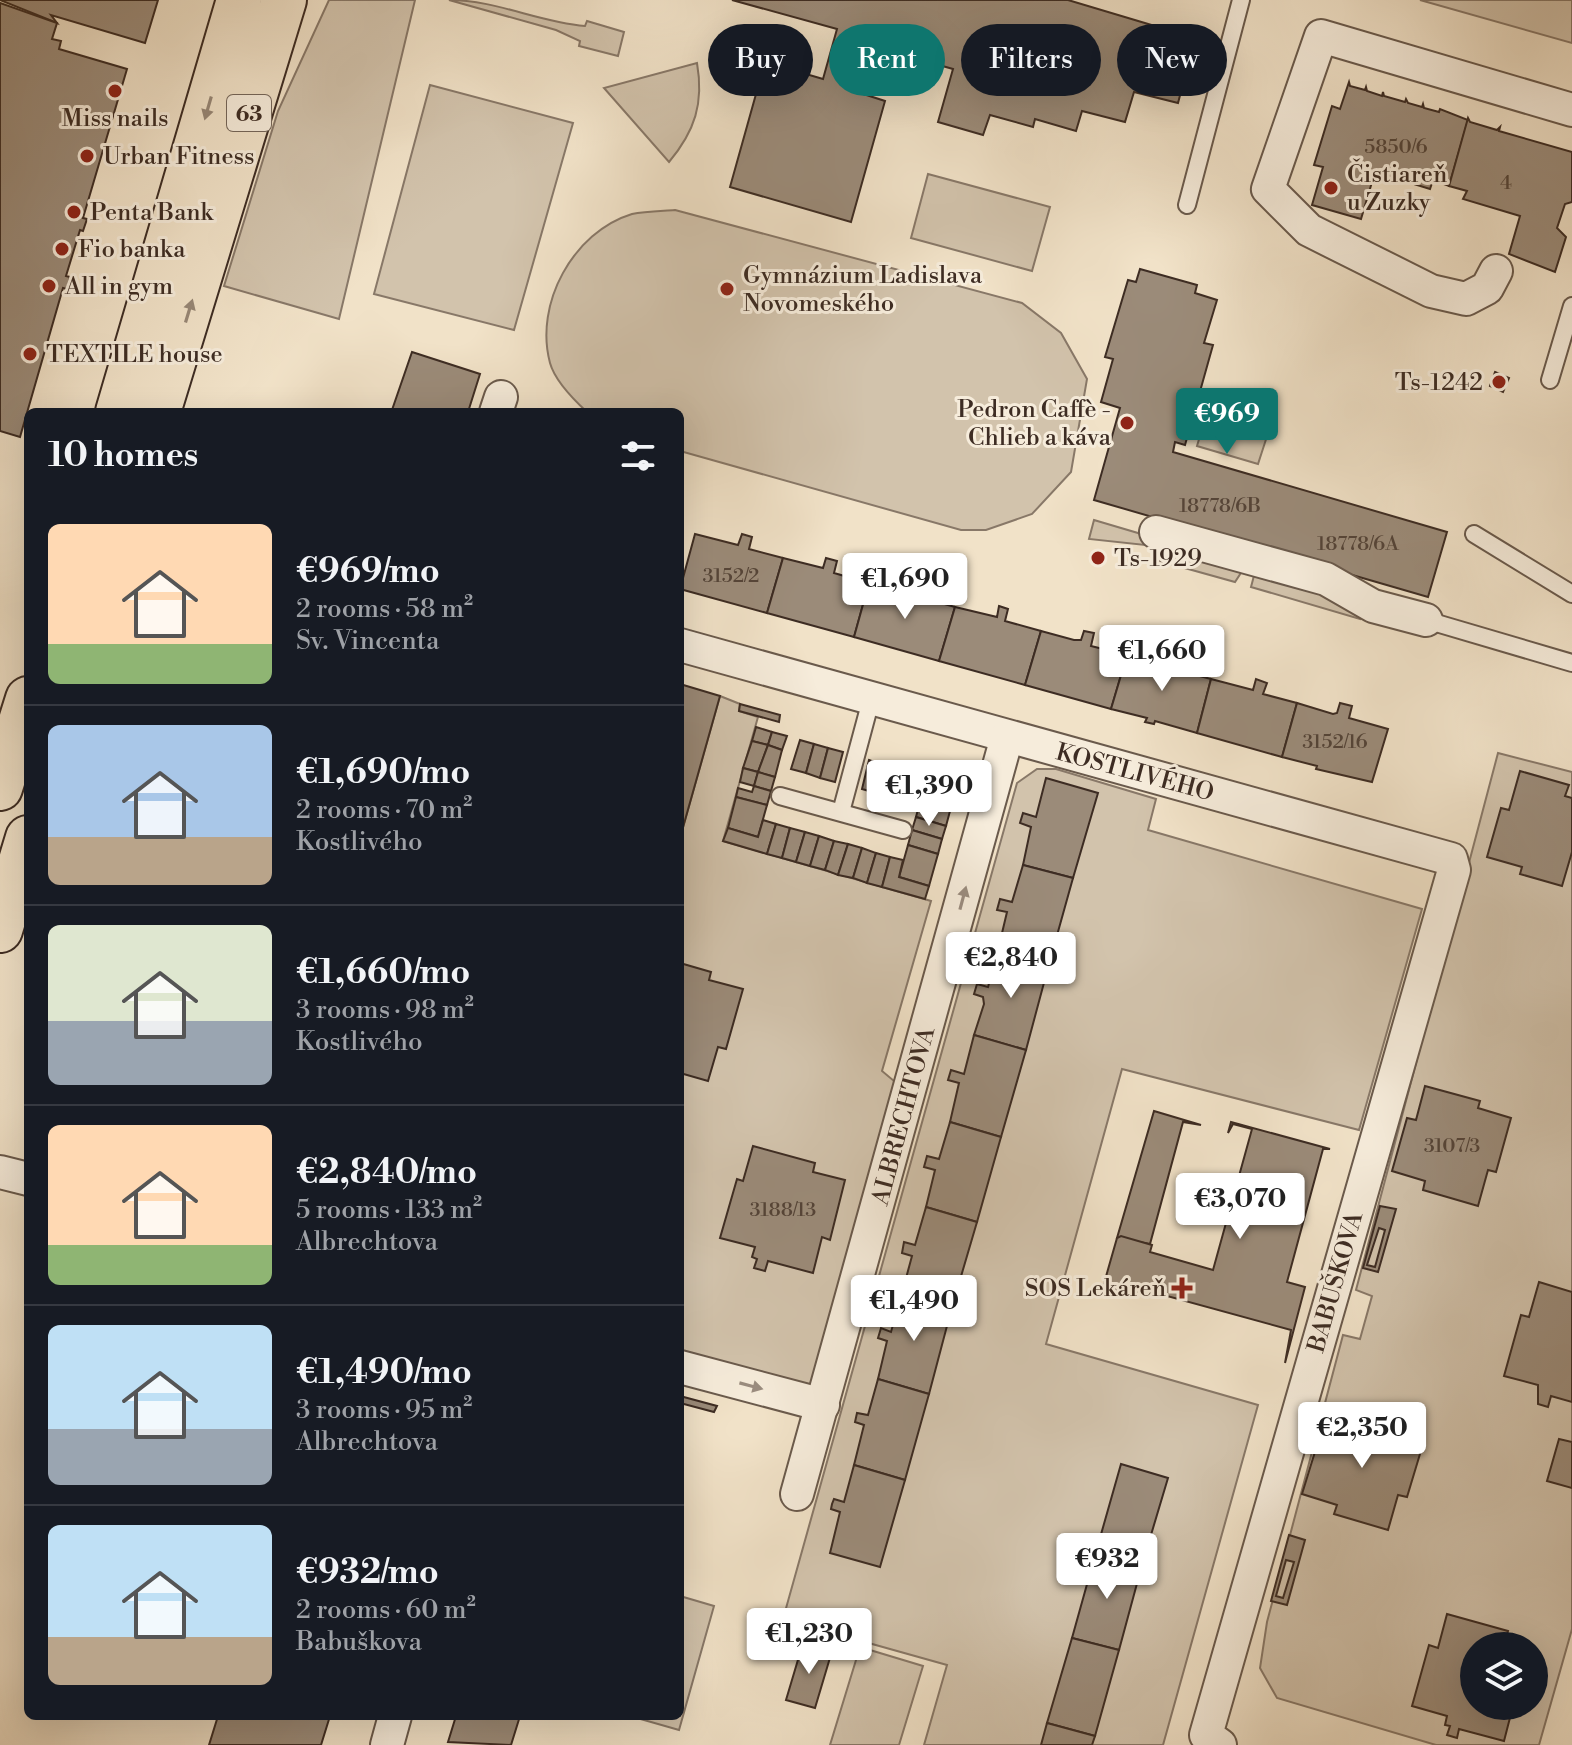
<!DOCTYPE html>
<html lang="en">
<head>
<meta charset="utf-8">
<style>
  body { margin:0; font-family:"Libre Bodoni",serif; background:#242831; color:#f1f3f6; height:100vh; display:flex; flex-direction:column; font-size:30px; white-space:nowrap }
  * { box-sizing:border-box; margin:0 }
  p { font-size:26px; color:#9ea1a6 }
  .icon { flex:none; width:44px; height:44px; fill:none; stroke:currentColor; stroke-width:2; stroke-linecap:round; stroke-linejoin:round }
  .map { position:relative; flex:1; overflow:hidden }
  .drawer { position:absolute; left:24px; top:408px; width:660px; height:1312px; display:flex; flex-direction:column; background:#171b24; border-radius:12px; box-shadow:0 8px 32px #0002 }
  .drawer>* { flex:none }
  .guide { position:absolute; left:708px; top:24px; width:744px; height:72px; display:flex; gap:16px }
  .controls { position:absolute; left:1460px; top:1632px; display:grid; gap:16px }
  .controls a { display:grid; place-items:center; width:88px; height:88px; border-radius:50%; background:#171b24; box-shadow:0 8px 32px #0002; font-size:40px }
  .price { position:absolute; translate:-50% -68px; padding:0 18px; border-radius:8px; background:#fff; color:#222; font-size:26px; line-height:52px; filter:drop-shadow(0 2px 4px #0008) }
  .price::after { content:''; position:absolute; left:50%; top:48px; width:24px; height:18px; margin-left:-12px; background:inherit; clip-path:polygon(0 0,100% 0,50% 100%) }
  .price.active { background:#0f766e; color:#fff }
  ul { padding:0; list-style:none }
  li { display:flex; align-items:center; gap:24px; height:200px; padding:0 24px }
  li+li { border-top:2px solid #363941 }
  li span { display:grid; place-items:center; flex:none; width:224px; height:160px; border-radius:12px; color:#555 }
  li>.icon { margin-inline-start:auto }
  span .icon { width:96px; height:96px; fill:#fffc; stroke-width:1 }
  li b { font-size:34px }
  h2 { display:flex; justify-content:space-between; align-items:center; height:96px; padding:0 24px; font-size:34px }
  .tag { padding:0 28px; border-radius:36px; background:#171b24; box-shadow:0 8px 32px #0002; font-size:28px; line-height:72px }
  .tag.active { background:#0f766e; color:#fff }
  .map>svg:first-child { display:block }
</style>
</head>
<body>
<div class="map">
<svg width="1572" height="1745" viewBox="0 0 1572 1745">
  <rect width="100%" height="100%" fill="#f1e2c8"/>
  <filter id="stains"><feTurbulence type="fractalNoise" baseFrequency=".0025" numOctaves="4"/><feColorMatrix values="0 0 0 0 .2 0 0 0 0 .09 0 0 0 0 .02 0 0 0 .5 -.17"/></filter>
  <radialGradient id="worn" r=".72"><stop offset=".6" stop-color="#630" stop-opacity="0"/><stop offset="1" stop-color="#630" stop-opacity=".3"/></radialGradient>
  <g fill="#d2c3ac" stroke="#887868" stroke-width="2" fill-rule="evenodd">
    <path d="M329,0h86l-76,319 -115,-33 54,-175z"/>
    <path d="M449,0c47,0 89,22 136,26l2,-5 37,11 -6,24 -39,-10 1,-5 -24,-11z"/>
    <path d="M1420,0h152v43z"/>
    <path d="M697,63c7,40 -2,68 -28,99l-65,-74z"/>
    <path d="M430,85l143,38 -59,207 -140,-36z"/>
    <path d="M928,174l122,33 -18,64 -121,-33z"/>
    <path d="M675,210l347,93 39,30 26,46 -16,93 -39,42 -46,16h-25l-281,-79v-39h-93c-13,-12 -32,-31 -37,-49 -16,-59 23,-131 82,-149 13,-3 29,-3 43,-4z"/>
    <path d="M1208,409l62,18 -12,37 -61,-18z"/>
    <path d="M1094,520l54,16 -3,9 -56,-6z"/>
    <path d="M1159,551l43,1 44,13 -11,17 -79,-22z"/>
    <path d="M1256,568l55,15 50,30 -1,6 -109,-32z"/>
    <path d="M720,696l20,8 -1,7 19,6 -35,124 208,60 -49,170 18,15 -85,308 -135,-37v-519z"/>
    <path d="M1498,753l74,19v857l-33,116h-103l-159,-47 -17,-30 7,-46 76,-287 17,4 12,-43 -16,-6zM1474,1646h60v60h-60z"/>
    <path d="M1037,769h19l100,30 -8,31 274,79 -63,221 -237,-61 -76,275 212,61 -95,340h-239l23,-80 -164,-46 234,-836z"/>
    <path d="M680,1596l34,10 -35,124 -49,-14h50z"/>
    <path d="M860,1647l63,19 -24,79h-69z"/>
  </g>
  <g fill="#9b8b79" stroke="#3d2c23" stroke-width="2" fill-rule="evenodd">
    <path d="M0,0h158l-13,43 -94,-28 6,8z"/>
    <path d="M732,0h336l127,38 -17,65 -44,-11 -9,30 -43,-11 -6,20 -41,-12 -2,8 -43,-12 -7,20 -45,-13 15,-53 -85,-24 -14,46 31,10 -34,121 -121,-35 35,-125 58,17 14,-50z"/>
    <path d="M0,3l57,20 -5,16 9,2 -2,8 68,20 -44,149 4,1 -4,12 -3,-1 -14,46 4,1 -3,12 -4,-1 -43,149 -20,-6z"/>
    <path d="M1349,82l1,4 15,4 1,-3 1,4 15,5 1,-4 1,4 21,6 1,-3 2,4 14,4 1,-3 1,4 15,4 1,-3 28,11 -19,66 -16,-6 -3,9 -55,-17 -14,47 -49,-14 11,-38 -9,-2 18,-59 8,3z"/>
    <path d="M1468,118l2,4 27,8 3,-3 -1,4 73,21v50l-7,2 -8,24 9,9 -11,35 -46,-18 11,-38 -57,-17 4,-8 -18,-5z"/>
    <path d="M1140,269l57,16 -2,8 22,7 -13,43 9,2 -28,100 -10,-3 -2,10 274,80 -19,65 -334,-97 26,-92 -19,-6 12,-43 -8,-2 23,-77 8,2z"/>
    <path d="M412,352l68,22 -12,38 -76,-2z"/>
    <path d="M1495,372l14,6 -6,14 -13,-6z"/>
    <path d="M695,534l43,11 4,-11 10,3 -3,12 34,9 -16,55 -87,-24z"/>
    <path d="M783,558l40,10 3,-10 11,3 -3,12 35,10 -15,54 -87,-24z"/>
    <path d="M869,583l42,10 1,-10 5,1 6,2 -3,11 35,10 -16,54 -85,-24z"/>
    <path d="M999,606l9,3 -3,12 36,10 -16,54 -86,-24 16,-54 42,10z"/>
    <path d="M1041,631l33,9h7l3,-9 10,2 -3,13 36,9 -16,54 -86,-24z"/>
    <path d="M1127,655l34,10 8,1 2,-10 10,2 -4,12 34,9 -14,54 -42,-12 -1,3 -9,-2 2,-4 -36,-9z"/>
    <path d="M1211,679l42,11 3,-11 11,4 -4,11 34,9 -15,54 -85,-24z"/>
    <path d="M680,684l40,12 -40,142z"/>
    <path d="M1297,703l36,11 4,-1 3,-10 12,3 -3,12 39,11 -16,53 -56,-13 1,-3 -35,-9z"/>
    <path d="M740,704l40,11 -1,7 -40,-11z"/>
    <path d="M756,727l16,5 -4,13 -16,-4z"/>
    <path d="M772,732l15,4 -5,14 -14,-5z"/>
    <path d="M800,740l14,4 -8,29 -15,-4z"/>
    <path d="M752,741l16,4 -10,27 -15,-4z"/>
    <path d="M814,744l14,4 -8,30 -14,-5z"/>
    <path d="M768,745l14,5 -7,27 -17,-5z"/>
    <path d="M828,748l15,4 -8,30 -15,-4z"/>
    <path d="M869,760l16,6 -9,27 -14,-4z"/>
    <path d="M885,766l14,5 -8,26 -15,-4z"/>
    <path d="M743,768l15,4 -4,14 -14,-4z"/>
    <path d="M899,771l14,4 -9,26 -13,-4z"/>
    <path d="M1520,771l49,14 -4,11 7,2v54l-10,34 -42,-12 2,-7 -35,-10 14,-49 8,2z"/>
    <path d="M758,772l17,5 -4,14 -17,-5z"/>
    <path d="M913,775l43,14 -3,11 -30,-10 -4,15 -15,-4z"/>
    <path d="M1046,778l52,15 -25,85 -50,-13 8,-38 -11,-4 3,-10 13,4z"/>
    <path d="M754,786l17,5 -4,14 -31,-8 2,-9 14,4z"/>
    <path d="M923,790l30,10 -7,26 -30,-9z"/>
    <path d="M736,797l31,8 -9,32 -30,-9z"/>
    <path d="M916,817l30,9 -4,13 -30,-9z"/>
    <path d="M763,820l13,4 -9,30 -44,-13 5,-13 30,9z"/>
    <path d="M776,824l14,4 -8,30 -15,-4z"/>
    <path d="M790,828l15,4 -9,30 -14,-4z"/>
    <path d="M912,830l30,9 -4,15 -30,-9z"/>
    <path d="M805,832l14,4 -9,30 -14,-4z"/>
    <path d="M819,836l15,5 -9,29 -15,-4z"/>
    <path d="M834,841l14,3 -10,31 -13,-5z"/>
    <path d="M848,844l14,4 -9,30 -15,-3z"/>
    <path d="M908,845l30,9 -9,32 -30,-9z"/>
    <path d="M862,848l14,5 -9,30 -14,-5z"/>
    <path d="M876,853l14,4 -8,30 -15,-4z"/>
    <path d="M890,857l13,3 -4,17 30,9 -4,13 -43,-12z"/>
    <path d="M1023,865l50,13 -24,86 -51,-14 9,-38 -10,-2 3,-11 12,3z"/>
    <path d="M998,950l51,14 -23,86 -52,-15 10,-31 -1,-7 -9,-3 3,-10 11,3z"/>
    <path d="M680,963l31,9 -2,8 34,9 -17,60 -8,-2 -10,34 -28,-8z"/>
    <path d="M974,1035l52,15 -25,87 -51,-15 9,-39 -11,-3 3,-10 13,4z"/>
    <path d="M1425,1086l55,15 -2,7 33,10 -15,54 -8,-2 -10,36 -55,-16 2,-9 -33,-10 15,-53 9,2z"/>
    <path d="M1154,1111l47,14 -18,-3 -33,122 -33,-6z"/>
    <path d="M950,1122l51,15 -24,85 -51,-15 9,-37 -11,-3 3,-11 12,3z"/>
    <path d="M1231,1122l99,27h-7l-36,133 18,5 -20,76 6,-33 -153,-42 -1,8 -34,-9 14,-49 4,-2 31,9 -2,7 63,18 39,-141 -19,-5 -5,9z"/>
    <path d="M753,1146l62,17 -2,9 32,8 -15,60 -8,-3 -9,36 -45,-12 -3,10 -11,-3 3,-9 -5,-2 3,-10 -35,-9 17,-59 6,2z"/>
    <path d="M1380,1206l16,3 -18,63 -15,-4zM1379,1228l6,2 -10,37 -8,-2z"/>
    <path d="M926,1207l51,15 -25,85 -50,-14 10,-37 -10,-3 2,-11 11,3z"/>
    <path d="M1539,1282l33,10v110l-21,-6 -3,11 -10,-3v-19l-34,-9 17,-61 8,2z"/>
    <path d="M902,1293l50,14 -23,87 -51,-15 9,-38 -9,-3 3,-10 10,4z"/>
    <path d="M878,1379l51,15 -24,86 -51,-15 10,-40 -9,-3 2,-9 11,2z"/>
    <path d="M680,1396l37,10 -3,6 -34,-9z"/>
    <path d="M1336,1411l55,15 -3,8 35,10 -16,53 -9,-2 -10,35 -54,-16 3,-9 -35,-11 16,-52 8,2z"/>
    <path d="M1559,1439l13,3v46l-25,-7z"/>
    <path d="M1121,1464l47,14 -26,87 -46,-13z"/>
    <path d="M854,1465l51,15 -25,87 -50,-14 10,-41 -9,-3 1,-5 2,-5 10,3z"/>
    <path d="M1289,1535l16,5 -18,65 -16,-4zM1286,1560l8,2 -11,36 -7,-2z"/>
    <path d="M1096,1552l46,13 -23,85 -47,-12z"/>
    <path d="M1447,1614l61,17 -2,8 22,7h-54v60h49l-1,3 -9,-3 -9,35 -45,-12 -2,9 -10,-3 3,-9 -5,-1 2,-9 -35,-10 17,-61 9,3z"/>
    <path d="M1072,1638l47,12 -24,86 -48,-13z"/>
    <path d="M803,1643l29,8 -17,57 -29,-8z"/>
    <path d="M218,1716h112l-9,29h-112z"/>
    <path d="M456,1716h64l-9,29 -63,-3z"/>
    <path d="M1047,1723l48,13 -3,9h-51z"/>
  </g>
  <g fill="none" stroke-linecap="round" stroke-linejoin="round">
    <g stroke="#6a5a4c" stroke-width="20">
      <g id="service">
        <path d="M1187,205l54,-205"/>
        <path d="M1550,380l22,-74"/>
        <path d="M1474,534l98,60"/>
        <path d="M1426,620l146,43"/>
        <path d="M780,796l123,34"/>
        <path d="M841,812l30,-112"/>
      </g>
    </g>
    <g stroke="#6a5a4c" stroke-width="36">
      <g id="minor">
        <path d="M1496,271l-9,17 -21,11 -35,-8 -122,-61 -41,-41 53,-153 251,74"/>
        <path d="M496,412l5,-15"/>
        <path d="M1156,532l170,47 47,27 53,14"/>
        <path d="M680,645l771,214 3,11 -248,865 14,10"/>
        <path d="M0,1172l28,7"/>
        <path d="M680,1367l143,38"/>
        <path d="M797,1494l210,-757"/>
        <path d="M387,1745l8,-29"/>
      </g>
    </g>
    <g stroke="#3d2c23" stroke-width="48">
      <g id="primary">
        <path d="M118,412l121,-412"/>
        <path d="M158,412l126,-412"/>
        <path d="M0,788l28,-89"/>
        <path d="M0,930l28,-92"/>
      </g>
    </g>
    <use href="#service" stroke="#f6ecdb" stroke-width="16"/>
    <use href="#minor" stroke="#f6ecdb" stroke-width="32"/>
    <use href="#primary" stroke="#f1e2c8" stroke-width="44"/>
  </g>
  <defs><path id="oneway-solid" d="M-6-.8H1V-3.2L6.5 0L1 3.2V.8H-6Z" transform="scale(2)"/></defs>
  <g fill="#978776">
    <use href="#oneway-solid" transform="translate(208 108) rotate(106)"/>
    <use href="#oneway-solid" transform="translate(189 311) rotate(-73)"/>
  </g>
  <g fill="#9a8c7f">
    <use href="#oneway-solid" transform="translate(963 898) rotate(-75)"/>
    <use href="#oneway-solid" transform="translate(751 1386) rotate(15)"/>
  </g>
  <g fill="#8f2418" stroke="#f6ecdb" stroke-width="3">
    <circle cx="115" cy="91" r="8"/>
    <circle cx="87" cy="156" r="8"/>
    <circle cx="1331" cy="188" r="8"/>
    <circle cx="74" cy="212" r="8"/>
    <circle cx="62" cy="249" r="8"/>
    <circle cx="49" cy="286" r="8"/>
    <circle cx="727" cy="289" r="8"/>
    <circle cx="30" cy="354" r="8"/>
    <circle cx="1499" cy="382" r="8"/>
    <circle cx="1127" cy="423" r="8"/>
    <circle cx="1098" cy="558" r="8"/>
    <path d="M1178 1276h8v8h8v8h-8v8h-8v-8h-8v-8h8z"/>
  </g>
  <g text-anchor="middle" stroke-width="6" stroke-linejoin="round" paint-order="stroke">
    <g font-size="20" fill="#544438">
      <text x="1396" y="153">5850/6</text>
      <text x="1506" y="189">4</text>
      <text x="1220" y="512">18778/6B</text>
      <text x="1358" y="550">18778/6A</text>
      <text x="731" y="582">3152/2</text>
      <text x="1335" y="748">3152/16</text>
      <text x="1452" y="1152">3107/3</text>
      <text x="783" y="1216">3188/13</text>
    </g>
    <rect fill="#f6ecdb" stroke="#74665a" stroke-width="2" x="227" y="95" width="44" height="36" rx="6"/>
    <g font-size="22" font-weight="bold" fill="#3d2c23">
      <text x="249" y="121">63</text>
    </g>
    <g font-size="24" fill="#3d2c23" stroke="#f6ecdb" text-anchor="start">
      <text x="115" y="126" text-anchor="middle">Miss nails</text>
      <text x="103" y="164">Urban Fitness</text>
      <text x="1347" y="182">Čistiareň<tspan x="1347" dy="28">u Zuzky</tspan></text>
      <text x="90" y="220">Penta Bank</text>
      <text x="78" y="257">Fio banka</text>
      <text x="743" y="283">Gymnázium Ladislava<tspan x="743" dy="28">Novomeského</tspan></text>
      <text x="65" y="294">All in gym</text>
      <text x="46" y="362">TEXTILE house</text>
      <text x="1483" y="390" text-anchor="end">Ts-1242</text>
      <text x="1111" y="417" text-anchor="end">Pedron Caffè -<tspan x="1111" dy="28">Chlieb a káva</tspan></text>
      <text x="1114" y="566">Ts-1929</text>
      <text x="1166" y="1296" text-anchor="end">SOS Lekáreň</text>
    </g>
    <g font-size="24" fill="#3d2c23" stroke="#f6ecdb">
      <text transform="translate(1135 772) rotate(15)" y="8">KOSTLIVÉHO</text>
      <text transform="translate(903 1116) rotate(-75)" y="8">ALBRECHTOVA</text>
      <text transform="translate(1335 1282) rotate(-74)" y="8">BABUŠKOVA</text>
    </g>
  </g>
  <rect width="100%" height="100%" filter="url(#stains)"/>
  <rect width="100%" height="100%" fill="url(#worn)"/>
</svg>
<div class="controls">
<a><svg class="icon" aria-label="layers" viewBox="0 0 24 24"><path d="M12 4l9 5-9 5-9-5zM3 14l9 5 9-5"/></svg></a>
</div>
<b class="price active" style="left:1227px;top:456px">€969</b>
<b class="price" style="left:905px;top:621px">€1,690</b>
<b class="price" style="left:1162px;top:693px">€1,660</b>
<b class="price" style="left:929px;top:828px">€1,390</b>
<b class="price" style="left:1011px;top:1000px">€2,840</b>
<b class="price" style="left:1240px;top:1241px">€3,070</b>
<b class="price" style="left:914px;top:1343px">€1,490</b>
<b class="price" style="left:1362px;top:1470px">€2,350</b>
<b class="price" style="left:1107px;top:1601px">€932</b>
<b class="price" style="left:809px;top:1676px">€1,230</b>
<div class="guide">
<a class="tag">Buy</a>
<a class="tag active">Rent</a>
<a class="tag">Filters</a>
<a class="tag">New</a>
</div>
<section class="drawer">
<h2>10 homes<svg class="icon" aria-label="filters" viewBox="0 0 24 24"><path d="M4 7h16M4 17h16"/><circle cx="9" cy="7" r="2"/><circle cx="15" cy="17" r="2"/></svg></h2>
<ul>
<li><span style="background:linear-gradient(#ffd9b3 75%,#8fb573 0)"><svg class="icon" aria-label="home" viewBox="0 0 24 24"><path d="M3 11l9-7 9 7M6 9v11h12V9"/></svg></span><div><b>€969/mo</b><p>2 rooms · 58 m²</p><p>Sv. Vincenta</p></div></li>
<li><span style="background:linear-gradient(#a9c7e8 70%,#b9a48a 0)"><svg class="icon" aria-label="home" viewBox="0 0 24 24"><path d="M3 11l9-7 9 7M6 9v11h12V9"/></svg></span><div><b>€1,690/mo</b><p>2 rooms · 70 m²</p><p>Kostlivého</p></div></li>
<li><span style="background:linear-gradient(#dfe7d0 60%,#9aa5b1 0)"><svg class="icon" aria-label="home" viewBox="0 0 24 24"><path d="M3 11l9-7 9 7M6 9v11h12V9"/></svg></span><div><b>€1,660/mo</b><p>3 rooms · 98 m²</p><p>Kostlivého</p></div></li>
<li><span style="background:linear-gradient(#ffd9b3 75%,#8fb573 0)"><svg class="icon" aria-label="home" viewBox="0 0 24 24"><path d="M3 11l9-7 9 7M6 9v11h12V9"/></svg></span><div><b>€2,840/mo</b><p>5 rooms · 133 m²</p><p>Albrechtova</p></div></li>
<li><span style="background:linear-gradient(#bfe0f5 65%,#9aa5b1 0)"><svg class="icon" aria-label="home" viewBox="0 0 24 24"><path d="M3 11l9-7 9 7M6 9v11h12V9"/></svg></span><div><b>€1,490/mo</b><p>3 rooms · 95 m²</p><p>Albrechtova</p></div></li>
<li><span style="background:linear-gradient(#bfe0f5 70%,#b9a48a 0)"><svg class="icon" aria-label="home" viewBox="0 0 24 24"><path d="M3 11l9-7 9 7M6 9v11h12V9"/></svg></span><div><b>€932/mo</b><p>2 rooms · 60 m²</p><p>Babuškova</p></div></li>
</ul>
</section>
</div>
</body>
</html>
